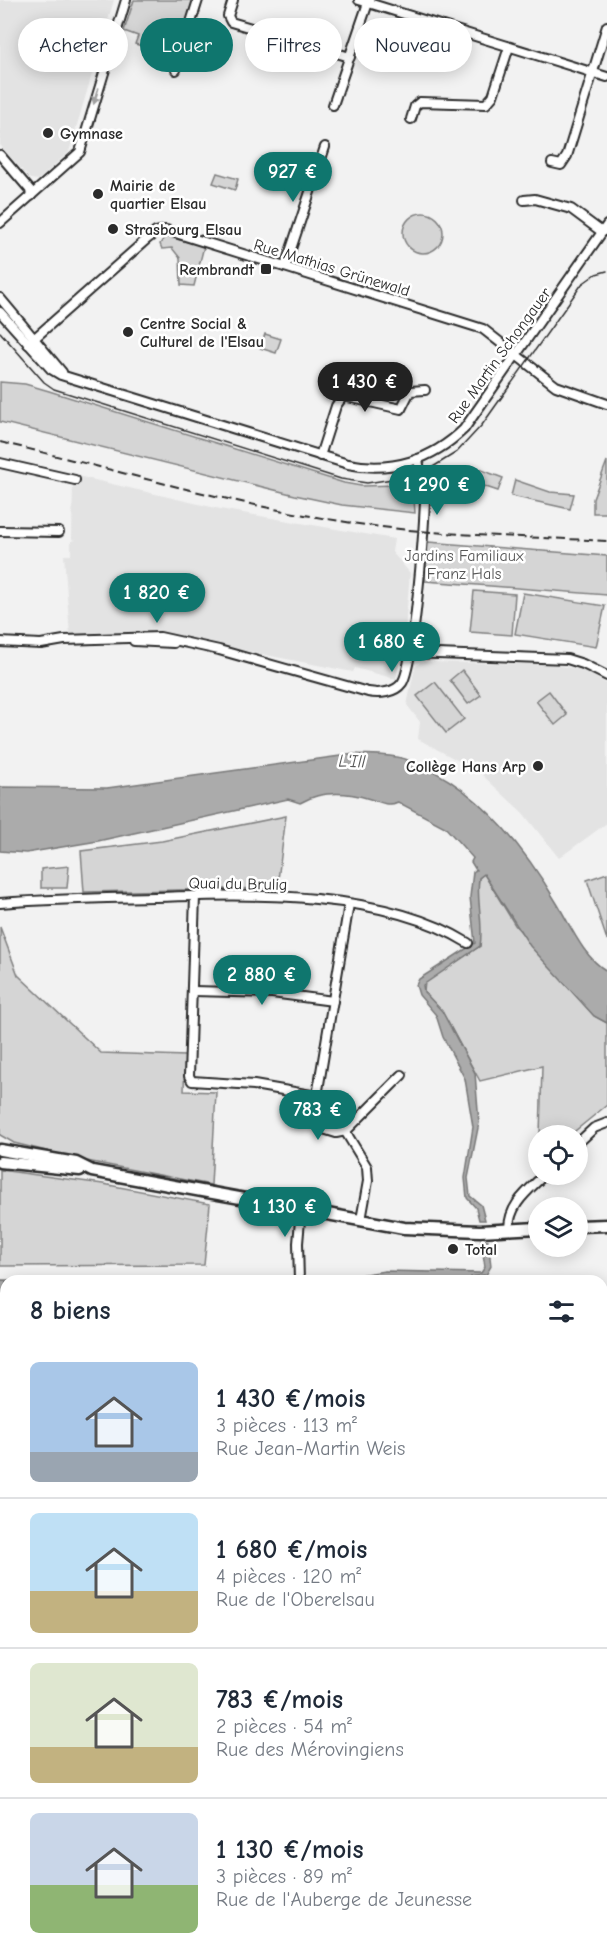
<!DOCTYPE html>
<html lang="fr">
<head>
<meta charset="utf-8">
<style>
  body { margin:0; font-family:"Comic Neue",sans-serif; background:#f2f2f3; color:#1f2937; height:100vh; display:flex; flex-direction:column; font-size:22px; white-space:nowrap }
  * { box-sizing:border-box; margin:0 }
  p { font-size:20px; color:#747a83 }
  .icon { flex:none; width:33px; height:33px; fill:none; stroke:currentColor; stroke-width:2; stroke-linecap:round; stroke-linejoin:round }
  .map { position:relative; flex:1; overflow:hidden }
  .panel { position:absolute; left:0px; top:1275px; width:608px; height:686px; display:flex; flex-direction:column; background:#fff; border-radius:18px 18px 0 0; box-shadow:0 3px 15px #0003 }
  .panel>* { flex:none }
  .banner { position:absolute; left:18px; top:18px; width:572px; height:54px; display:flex; gap:12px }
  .controls { position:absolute; left:528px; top:1125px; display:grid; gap:12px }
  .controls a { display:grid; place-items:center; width:60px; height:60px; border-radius:50%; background:#fff; box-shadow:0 3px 15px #0003; font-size:30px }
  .price { position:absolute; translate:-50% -51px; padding:0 14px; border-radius:21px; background:#0f766e; color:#fff; font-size:20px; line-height:39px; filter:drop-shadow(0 2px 3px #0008) }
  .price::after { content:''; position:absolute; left:50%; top:36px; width:18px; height:14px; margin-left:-9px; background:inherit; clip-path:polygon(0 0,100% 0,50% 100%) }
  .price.selected { background:#222; color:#fff }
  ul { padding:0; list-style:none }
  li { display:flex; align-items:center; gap:18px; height:150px; padding:0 30px }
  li+li { border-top:2px solid #e0e1e3 }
  li span { display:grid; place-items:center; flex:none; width:168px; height:120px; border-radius:9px; color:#555 }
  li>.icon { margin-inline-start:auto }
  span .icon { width:72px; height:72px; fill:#fffc; stroke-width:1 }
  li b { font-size:26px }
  h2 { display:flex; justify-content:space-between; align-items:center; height:72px; padding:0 30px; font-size:26px }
  .chip { padding:0 21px; border-radius:27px; background:#fff; box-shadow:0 3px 15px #0003; font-size:21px; line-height:54px }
  .chip.selected { background:#0f766e; color:#fff }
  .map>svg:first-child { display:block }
</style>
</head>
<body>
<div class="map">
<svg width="607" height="1960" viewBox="0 0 607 1960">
  <rect width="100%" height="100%" fill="#f2f2f2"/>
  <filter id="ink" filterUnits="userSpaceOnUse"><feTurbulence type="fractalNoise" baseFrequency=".0167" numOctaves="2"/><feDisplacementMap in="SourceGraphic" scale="12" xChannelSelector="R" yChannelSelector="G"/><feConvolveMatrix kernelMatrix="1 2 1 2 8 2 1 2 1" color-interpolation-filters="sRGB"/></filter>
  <g filter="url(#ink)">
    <g fill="#e3e3e3">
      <path d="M0,0h114l-45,152 -31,28 -8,-1 -30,-34z"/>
      <path d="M73,475l147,34 174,30 -2,13 18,21 -6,68 -8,38 -41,-11 -2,4 -199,-39 -84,2 -6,-80h7v-14l5,-1 -4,-1z"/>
      <path d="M421,662l129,2 33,6 24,14v139l-48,35 -36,-45 -44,-41 -61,-33 2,-17 -13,-17 8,-38z"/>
      <path d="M267,1955v-1l73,1 -2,5h-72z"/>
    </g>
    <g fill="#d5d5d5" stroke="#808080" stroke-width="1.5">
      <path d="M134,0h60l-15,48 -14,-4 -3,8 -27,-8 3,-8 -14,-5z"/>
      <path d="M217,173l21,6 -3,11 -22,-7z"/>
      <circle cx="423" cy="233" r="20"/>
      <path d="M165,236l39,10 -10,40 -13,-1 -1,-27 -8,-10 -10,1 -2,-5z"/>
      <path d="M265,334l16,5 -5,14 -16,-5z"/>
      <path d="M0,382l25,2 24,7 295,92 17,3 38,-1 15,14 1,14 -73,-8 -47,-10 -295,-73z"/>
      <path d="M607,461v52h-14v-14z"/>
      <path d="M479,469l24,9 -5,13 -24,-8z"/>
      <path d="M515,480l35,12 24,2 -4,15 -59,-13z"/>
      <path d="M428,542l179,14v39l-182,-14z"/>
      <path d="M474,591l41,3 -3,41 -42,-3z"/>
      <path d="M523,593l82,13 -9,41 -81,-13z"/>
      <path d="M462,670l19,25 -13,9 -18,-24z"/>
      <path d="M435,682l29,37 -18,14 -29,-37z"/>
      <path d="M549,691l18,24 -12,10 -19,-24z"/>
      <path d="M286,816l-9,72 -193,4 -3,-41 81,-10z"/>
      <path d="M69,866l-2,22h-26v-19z"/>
      <path d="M607,873v67l-20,-60z"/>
      <path d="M484,874l31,51 79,91 13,7v82l-37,30h-30l2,-69 -62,15 -38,-69 -18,-20 1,-10 55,-36 -3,-49 2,-19z"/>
      <path d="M0,927l18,48 83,78 84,3 -1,35 32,1 -5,93 -124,-24 -73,-18 -14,-8z"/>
      <path d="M0,1170l103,14 107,20 -6,61 -204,1z"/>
      <path d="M6,1495v72l-6,1v-69z"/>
      <path d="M602,1550h5v44l-5,-1z"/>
      <path d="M6,1596v82l-6,-1v-80z"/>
      <path d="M130,1954h126v1l-1,5h-131z"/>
    </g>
    <g fill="#ababab" stroke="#787878" stroke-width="1.5">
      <path d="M355,754c16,1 34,0 50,5 69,23 118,86 153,146 13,22 26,53 49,66v52l-13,-7 -64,-70 -46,-72 -5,4c-3,23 5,45 1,68l-57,39 1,7 18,19 33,62 4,50 -11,55 2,18 11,9 4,15h-6l-3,-12 -9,-10 -2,-20 8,-51 -8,-48 -22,-42 -7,-22 -17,-20 -3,-10 3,-6 56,-36 -5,-46 3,-25 3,-2 -5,-8 2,-4 -28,-31 -47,-25c-11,5 -17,0 -28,-3 -23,-7 -49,-8 -70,4l-12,-4 -190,42 -72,12 -26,-2v-64l107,1z"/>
      <path d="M481,1240h7l3,26 -5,9 -15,2v4h-270l138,-3 46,-7 96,2 4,-6z"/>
      <path d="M0,1280l102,1h-96v15h-6z"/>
    </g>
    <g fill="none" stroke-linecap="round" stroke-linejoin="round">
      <path stroke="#787878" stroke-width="2" d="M602,1559l5,-4"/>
      <g stroke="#2b2b2b" stroke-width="12">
        <g id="street">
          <path d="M233,0l-5,16 3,6 119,35"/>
          <path d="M359,0l248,77"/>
          <path d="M176,70l22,-70"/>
          <path d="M333,105l36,-105"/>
          <path d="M411,119l4,-13 5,-4 66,2 7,-8 16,-49"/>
          <path d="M0,155l30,35 1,6"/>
          <path d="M552,163l9,2 6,-9 40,-130"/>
          <path d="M524,200l11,-1 36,10 31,23"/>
          <path d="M0,223l80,-71 46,-152"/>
          <path d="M285,267l40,-120"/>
          <path d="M0,298l62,74"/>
          <path d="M0,312l51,57 10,6 287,89c44,9 84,-4 116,-35l143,-204"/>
          <path d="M28,344l119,-105 9,-7 10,-2 317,99 73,57 51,18"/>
          <path d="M320,456l16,-50 7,-10 58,13 9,-18 15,-1"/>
          <path d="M0,463l75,17"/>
          <path d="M0,531l59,1"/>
          <path d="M134,641l39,2"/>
          <path d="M0,642l41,2 23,-4 96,-3 59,13 149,42c11,2 27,1 34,-9 12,-17 22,-155 23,-183 0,-14 -5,-27 -7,-41"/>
          <path d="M411,653l156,6 16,5 24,12"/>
          <path d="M195,896l-6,180 3,5 62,4 63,11"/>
          <path d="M0,903c52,-4 103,-5 155,-6 97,-3 228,-7 313,46"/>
          <path d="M193,991l79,2 61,8"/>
          <path d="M314,1114l28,12 25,41 1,14 -7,39"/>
          <path d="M346,1131l-10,2 -16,-5 -6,-14 35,-210"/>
          <path d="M346,1131l56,-56"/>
          <path d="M578,1143l16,-15 13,-5"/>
          <path d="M509,1229c0,-25 19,-38 36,-55"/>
          <path d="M299,1281l-1,-38 3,-34"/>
          <path d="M602,1600l5,2"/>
          <path d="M0,1804l6,6"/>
          <path d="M602,1866l5,1"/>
          <path d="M0,1889l6,-4"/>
          <path d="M0,1945l6,1"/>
          <path d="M53,1954l32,6"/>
          <path d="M390,1954l6,6"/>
          <path d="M117,1960l6,-6"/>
        </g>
      </g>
      <g stroke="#2b2b2b" stroke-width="15">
        <g id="secondary">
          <path d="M0,1150l76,13 16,8 312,57 76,3 58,-3"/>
          <path d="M0,1162l80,8"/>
          <path d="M578,1226l29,-1"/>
          <path d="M602,1678l5,-14"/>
          <path d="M438,1960l19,-6"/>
        </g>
      </g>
      <use href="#street" stroke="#fff" stroke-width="8"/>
      <use href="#secondary" stroke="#fff" stroke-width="10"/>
      <path stroke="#2b2b2b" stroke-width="1.5" d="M0,332l44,50 10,7 287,90 26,4 38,-6 23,-7 29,-18 25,-27 100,-141 14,-10 11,-3"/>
      <g stroke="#2b2b2b" stroke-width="2" stroke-dasharray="9 4.5" stroke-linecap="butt">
        <path d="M0,442c113,27 226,61 340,79 88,15 178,15 267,20"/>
        <path d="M602,1319h5"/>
        <path d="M0,1327h6"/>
        <path d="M602,1329h5"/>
        <path d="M602,1339h5"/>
        <path d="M0,1341h6"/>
      </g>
    </g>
    <defs><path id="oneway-solid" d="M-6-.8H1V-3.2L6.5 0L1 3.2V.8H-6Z" transform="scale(1.5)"/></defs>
    <use fill="#a0a0a0" href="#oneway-solid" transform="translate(96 96) rotate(106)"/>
  </g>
  <g fill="#2b2b2b" stroke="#fff" stroke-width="2">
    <circle cx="48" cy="133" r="6"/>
    <circle cx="98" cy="194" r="6"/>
    <circle cx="113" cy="229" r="6"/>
    <rect x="260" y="263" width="12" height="12" rx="3"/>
    <circle cx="128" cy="332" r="6"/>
    <circle cx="538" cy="766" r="6"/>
    <circle cx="453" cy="1249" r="6"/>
  </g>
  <g text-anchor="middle" stroke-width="5" stroke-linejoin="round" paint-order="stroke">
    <g font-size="16" font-weight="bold" fill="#2b2b2b" stroke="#fff" text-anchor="start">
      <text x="60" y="139">Gymnase</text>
      <text x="110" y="191">Mairie de<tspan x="110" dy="18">quartier Elsau</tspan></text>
      <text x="125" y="235">Strasbourg Elsau</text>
      <text x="254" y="275" text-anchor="end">Rembrandt</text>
      <text x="140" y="329">Centre Social &amp;<tspan x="140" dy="18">Culturel de l'Elsau</tspan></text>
      <text x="526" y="772" text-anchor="end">Collège Hans Arp</text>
      <text x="465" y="1255">Total</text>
    </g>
    <g font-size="16" fill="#2b2b2b" stroke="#fff">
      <text transform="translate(332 267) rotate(17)" y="6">Rue Mathias Grünewald</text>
      <text transform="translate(499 355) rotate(-54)" y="6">Rue Martin Schongauer</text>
      <text transform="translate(238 883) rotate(1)" y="6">Quai du Brulig</text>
    </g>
    <g font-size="16" fill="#565656" stroke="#fff">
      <text x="464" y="561">Jardins Familiaux<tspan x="464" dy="18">Franz Hals</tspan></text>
    </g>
    <g font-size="18" font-style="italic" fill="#585858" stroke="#fff">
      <text transform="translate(352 761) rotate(2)" y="6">L'Ill</text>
    </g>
  </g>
</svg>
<div class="controls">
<a><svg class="icon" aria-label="locate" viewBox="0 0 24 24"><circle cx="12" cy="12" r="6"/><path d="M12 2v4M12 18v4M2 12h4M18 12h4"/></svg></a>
<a><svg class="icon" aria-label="layers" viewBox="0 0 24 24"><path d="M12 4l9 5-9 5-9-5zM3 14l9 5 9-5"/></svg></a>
</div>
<b class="price" style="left:293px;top:203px">927 €</b>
<b class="price selected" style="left:365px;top:413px">1 430 €</b>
<b class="price" style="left:437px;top:516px">1 290 €</b>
<b class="price" style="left:157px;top:624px">1 820 €</b>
<b class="price" style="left:392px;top:673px">1 680 €</b>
<b class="price" style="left:262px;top:1006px">2 880 €</b>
<b class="price" style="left:318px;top:1141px">783 €</b>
<b class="price" style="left:285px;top:1238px">1 130 €</b>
<div class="banner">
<a class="chip">Acheter</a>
<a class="chip selected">Louer</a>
<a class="chip">Filtres</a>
<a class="chip">Nouveau</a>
</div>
<section class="panel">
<h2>8 biens<svg class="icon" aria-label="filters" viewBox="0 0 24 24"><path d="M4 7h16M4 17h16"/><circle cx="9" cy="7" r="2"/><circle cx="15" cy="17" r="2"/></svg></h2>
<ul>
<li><span style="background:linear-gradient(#a9c7e8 75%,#9aa5b1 0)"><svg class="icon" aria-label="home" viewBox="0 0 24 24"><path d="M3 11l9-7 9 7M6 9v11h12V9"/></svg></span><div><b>1 430 €/mois</b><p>3 pièces · 113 m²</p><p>Rue Jean-Martin Weis</p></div></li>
<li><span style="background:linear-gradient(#bfe0f5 65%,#c2b280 0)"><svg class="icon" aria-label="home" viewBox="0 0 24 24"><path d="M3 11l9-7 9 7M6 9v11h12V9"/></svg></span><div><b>1 680 €/mois</b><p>4 pièces · 120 m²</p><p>Rue de l'Oberelsau</p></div></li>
<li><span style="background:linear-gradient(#dfe7d0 70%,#c2b280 0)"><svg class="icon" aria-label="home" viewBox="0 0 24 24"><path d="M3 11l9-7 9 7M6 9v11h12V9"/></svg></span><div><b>783 €/mois</b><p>2 pièces · 54 m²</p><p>Rue des Mérovingiens</p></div></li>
<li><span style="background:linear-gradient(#c9d6e8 60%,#8fb573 0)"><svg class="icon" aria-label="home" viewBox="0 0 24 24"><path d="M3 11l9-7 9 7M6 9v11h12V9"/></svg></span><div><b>1 130 €/mois</b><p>3 pièces · 89 m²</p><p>Rue de l'Auberge de Jeunesse</p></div></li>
</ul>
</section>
</div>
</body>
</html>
